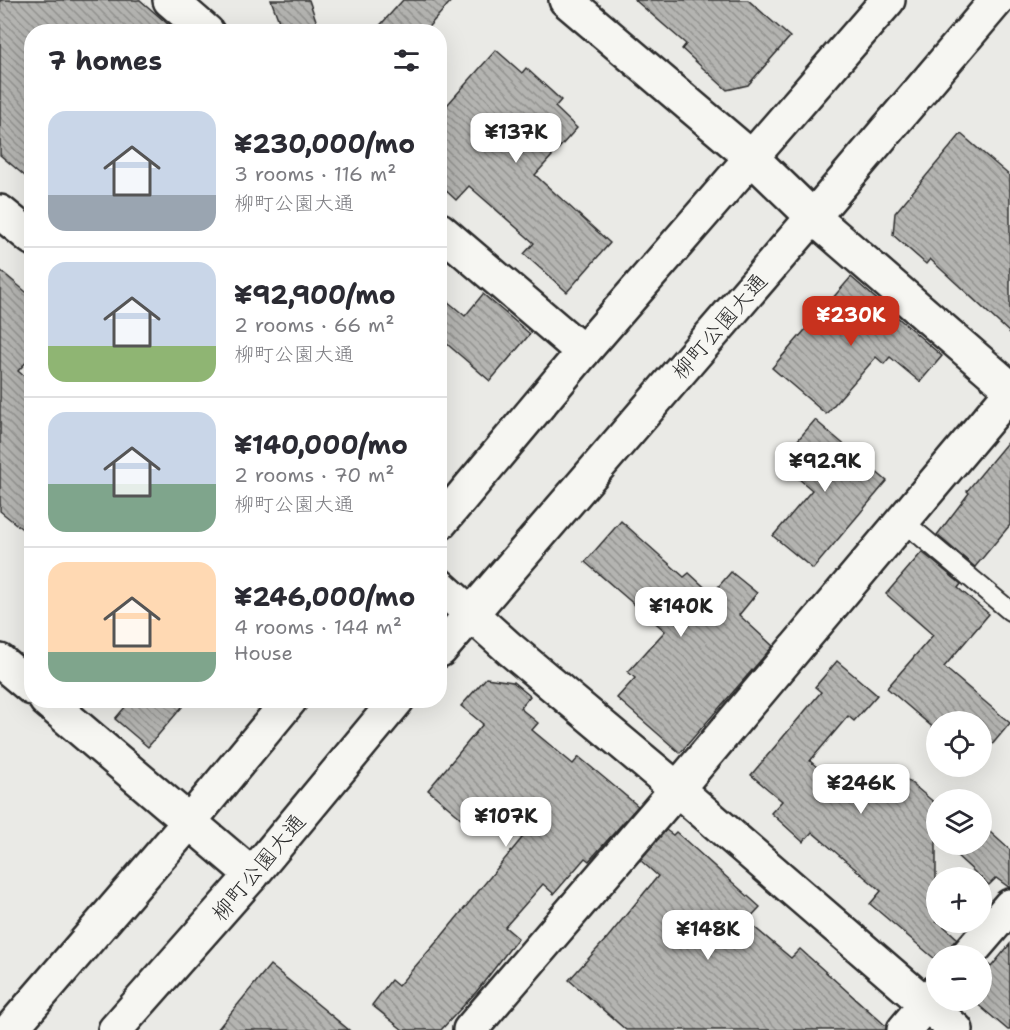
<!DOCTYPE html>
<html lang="en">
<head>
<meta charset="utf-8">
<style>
  body { margin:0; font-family:"Shantell Sans","Klee One",sans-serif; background:#f2f2f3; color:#2b2b33; height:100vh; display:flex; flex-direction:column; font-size:22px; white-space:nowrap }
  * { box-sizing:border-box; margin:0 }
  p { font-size:20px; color:#7c7c81 }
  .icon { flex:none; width:33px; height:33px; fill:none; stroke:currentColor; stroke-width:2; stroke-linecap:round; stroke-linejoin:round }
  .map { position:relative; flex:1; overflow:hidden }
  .drawer { position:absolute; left:24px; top:24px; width:423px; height:684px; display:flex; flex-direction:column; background:#fff; border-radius:24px; box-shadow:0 6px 24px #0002 }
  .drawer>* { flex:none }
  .controls { position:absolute; left:926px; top:711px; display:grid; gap:12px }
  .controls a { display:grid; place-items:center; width:66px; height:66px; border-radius:50%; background:#fff; box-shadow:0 6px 24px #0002; font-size:30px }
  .price { position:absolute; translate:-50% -51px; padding:0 14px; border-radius:12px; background:#fff; color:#222; font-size:20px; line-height:39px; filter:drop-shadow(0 2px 3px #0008) }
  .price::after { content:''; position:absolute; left:50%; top:36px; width:18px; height:14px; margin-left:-9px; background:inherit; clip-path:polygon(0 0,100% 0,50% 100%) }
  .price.selected { background:#c8321e; color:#fff }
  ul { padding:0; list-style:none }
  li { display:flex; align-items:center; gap:18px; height:150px; padding:0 24px }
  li+li { border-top:2px solid #e1e1e2 }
  li span { display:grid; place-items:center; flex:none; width:168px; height:120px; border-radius:18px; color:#555 }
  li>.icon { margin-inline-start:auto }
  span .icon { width:72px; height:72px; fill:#fffc; stroke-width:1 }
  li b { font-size:26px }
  h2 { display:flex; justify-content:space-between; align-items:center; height:72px; padding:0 24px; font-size:26px }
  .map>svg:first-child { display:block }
</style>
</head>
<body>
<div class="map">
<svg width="1010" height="1030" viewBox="0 0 1010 1030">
  <defs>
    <pattern id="building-back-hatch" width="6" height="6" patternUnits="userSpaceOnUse" patternTransform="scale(1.5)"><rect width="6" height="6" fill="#b4b4b1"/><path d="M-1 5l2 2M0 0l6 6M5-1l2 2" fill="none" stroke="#939390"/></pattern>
  </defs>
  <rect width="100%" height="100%" fill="#eaeae6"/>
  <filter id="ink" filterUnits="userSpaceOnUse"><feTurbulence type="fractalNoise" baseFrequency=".0167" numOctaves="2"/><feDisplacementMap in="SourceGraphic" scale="12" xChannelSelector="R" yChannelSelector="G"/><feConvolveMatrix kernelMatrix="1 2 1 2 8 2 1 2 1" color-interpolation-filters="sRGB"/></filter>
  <g filter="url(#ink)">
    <g fill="url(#building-back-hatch)" stroke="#2b2b2b" stroke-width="1.5">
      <path d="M0,0h140l37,32h-145v150l-32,-27z"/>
      <path d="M271,0h38l11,32h-37z"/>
      <path d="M403,0h49l-28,32h-50z"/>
      <path d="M635,0h113l42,37 -42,48 -21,5 -45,-41 4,-5z"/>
      <path d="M496,50l26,23 4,-5 35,32 -6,7 22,21 -42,47 75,68 -43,49 -43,-38 10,-11 -65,-57 -13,14 -16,-15v-72z"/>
      <path d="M961,134l49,42v157l-80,-74 -4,5 -33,-29 2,-22z"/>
      <path d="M0,270l32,27v59l-14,15 14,12v154l-32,-26z"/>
      <path d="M851,277l91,79 -22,26 -30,-25 -6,7 -8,-7 -50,57 -54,-46z"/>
      <path d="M483,294l47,40 -40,47 -50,-43v-43l25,21z"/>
      <path d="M815,420l72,61 -74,88 -40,-33 39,-46 -33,-28z"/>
      <path d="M1010,439v86l-35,42 -38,-32 32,-42 -2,-2z"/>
      <path d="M621,521l63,56 5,-4 23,21 19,-22 26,21 -18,22 34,31 -93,107 -63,-55 18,-20 -7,-6 37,-41 -80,-69z"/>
      <path d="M922,552l39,32 -3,4 31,26 -45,53 66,56 -29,35v-36h-45v8l-49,-42 46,-53 -47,-41z"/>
      <path d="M837,661l40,34 -23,26 -6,-5 -38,45 50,44 32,-38 44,37v118h3l18,16 -5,6 -3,12h-13v4l-66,-56 11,-13 -69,-59 -9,10 -32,-29 11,-12 -31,-26 70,-83 -6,-5z"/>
      <path d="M486,678l27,4 17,14 -10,12 18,15 -6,7 41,34 6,-7 59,49 -49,55 -4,-3 -31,36 -11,-10 -38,43 13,11 -41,53 -36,39h-38l-31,-25 19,-25 7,6 43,-49 81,-99 -45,-37 -15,18 -34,-29 55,-66 -22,-18z"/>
      <path d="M131,700h57l-40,47 -33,-28z"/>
      <path d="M981,824l29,26v38l-14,-10 -7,7 -45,-41h37z"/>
      <path d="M666,830l7,5 3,-3 84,75 -13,14 44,37 9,-9 86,77v4h-260l-57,-50 39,-43 50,-61 -18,-16z"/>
      <path d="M1010,944v86h-2l-32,-27v-3h5v-32l5,-6 5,5z"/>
      <path d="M270,965l79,65h-132z"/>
    </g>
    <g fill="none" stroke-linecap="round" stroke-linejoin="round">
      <g stroke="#2b2b2b" stroke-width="22">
        <path id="lane" d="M903,521l107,90"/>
      </g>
      <g stroke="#2b2b2b" stroke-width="38">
        <g id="street">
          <path d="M170,0l37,32"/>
          <path d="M566,0l185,157 62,60 197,171"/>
          <path d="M0,212l32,26"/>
          <path d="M440,230l143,122"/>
          <path d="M440,586l70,63 167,140 279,241"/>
          <path d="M0,661l32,27"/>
          <path d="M46,700l206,175"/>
          <path d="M967,956l43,-50"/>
          <path d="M470,1030l207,-241 333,-396"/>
          <path d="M904,1030l32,-38"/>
        </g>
      </g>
      <g stroke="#2b2b2b" stroke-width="38">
        <g id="secondary">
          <path d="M440,523l143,-171 305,-352"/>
          <path d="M440,650l373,-433 184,-217"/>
          <path d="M10,1030l179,-208 101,-122"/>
          <path d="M115,1030l137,-155 145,-175"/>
        </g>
      </g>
      <use href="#lane" stroke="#f6f6f2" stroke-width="18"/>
      <use href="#street" stroke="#f6f6f2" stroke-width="33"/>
      <use href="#secondary" stroke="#f6f6f2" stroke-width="33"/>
    </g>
  </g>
  <g text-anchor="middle" stroke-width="6" stroke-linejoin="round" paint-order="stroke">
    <g font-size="22" fill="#2b2b2b" stroke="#f6f6f2">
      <text transform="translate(719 326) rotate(-49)" y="8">柳町公園大通</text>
      <text transform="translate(258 867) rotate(-50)" y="8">柳町公園大通</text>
    </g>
  </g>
</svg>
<div class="controls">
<a><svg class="icon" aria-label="locate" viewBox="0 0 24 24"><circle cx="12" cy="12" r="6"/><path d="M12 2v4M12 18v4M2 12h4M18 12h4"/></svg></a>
<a><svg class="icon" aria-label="layers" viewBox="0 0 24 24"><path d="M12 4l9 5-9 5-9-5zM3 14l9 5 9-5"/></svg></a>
<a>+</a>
<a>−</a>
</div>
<b class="price" style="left:516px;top:164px">¥137K</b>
<b class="price selected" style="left:851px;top:347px">¥230K</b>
<b class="price" style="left:825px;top:493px">¥92.9K</b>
<b class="price" style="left:681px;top:638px">¥140K</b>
<b class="price" style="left:861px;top:815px">¥246K</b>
<b class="price" style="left:506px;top:848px">¥107K</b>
<b class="price" style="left:708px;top:961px">¥148K</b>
<section class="drawer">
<h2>7 homes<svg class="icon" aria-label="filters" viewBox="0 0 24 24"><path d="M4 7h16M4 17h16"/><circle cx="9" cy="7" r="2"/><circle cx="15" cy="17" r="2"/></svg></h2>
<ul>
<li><span style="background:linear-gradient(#c9d6e8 70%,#9aa5b1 0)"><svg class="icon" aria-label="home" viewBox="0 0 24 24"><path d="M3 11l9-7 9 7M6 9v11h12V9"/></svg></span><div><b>¥230,000/mo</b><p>3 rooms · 116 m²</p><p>柳町公園大通</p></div></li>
<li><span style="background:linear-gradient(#c9d6e8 70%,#8fb573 0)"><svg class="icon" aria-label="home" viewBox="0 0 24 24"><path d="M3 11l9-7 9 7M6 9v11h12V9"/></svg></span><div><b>¥92,900/mo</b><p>2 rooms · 66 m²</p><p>柳町公園大通</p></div></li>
<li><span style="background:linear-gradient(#c9d6e8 60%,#7fa58c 0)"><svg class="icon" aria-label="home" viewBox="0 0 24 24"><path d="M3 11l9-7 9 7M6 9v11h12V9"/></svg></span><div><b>¥140,000/mo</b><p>2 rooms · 70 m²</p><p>柳町公園大通</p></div></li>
<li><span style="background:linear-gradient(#ffd9b3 75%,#7fa58c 0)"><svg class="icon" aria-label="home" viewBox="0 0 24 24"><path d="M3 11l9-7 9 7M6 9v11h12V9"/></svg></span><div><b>¥246,000/mo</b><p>4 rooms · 144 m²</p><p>House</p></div></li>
</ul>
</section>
</div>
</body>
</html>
